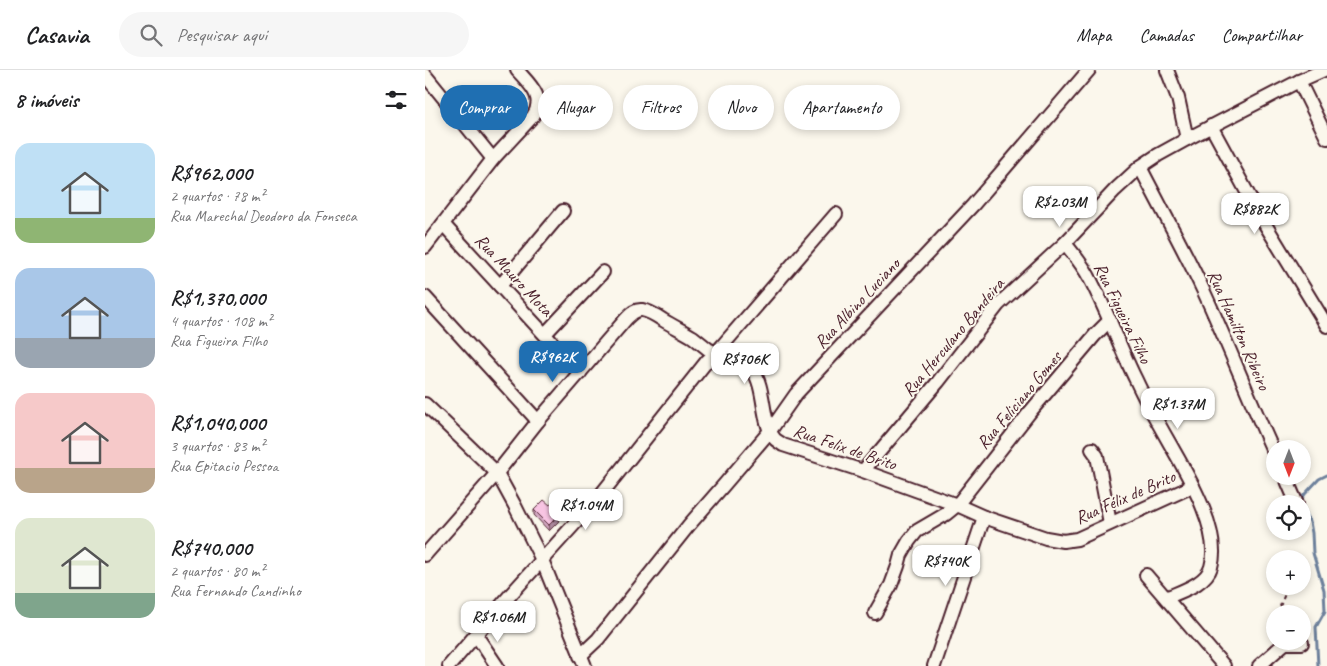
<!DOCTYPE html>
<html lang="pt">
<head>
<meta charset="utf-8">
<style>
  body { margin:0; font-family:Caveat,sans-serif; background:#f6f6f6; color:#202124; height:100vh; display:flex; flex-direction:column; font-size:19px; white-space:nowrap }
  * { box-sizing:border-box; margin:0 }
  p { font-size:16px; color:#757577 }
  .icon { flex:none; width:28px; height:28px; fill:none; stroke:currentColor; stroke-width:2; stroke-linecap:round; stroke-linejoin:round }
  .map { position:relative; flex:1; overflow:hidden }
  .side { display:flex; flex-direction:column; background:#fff; width:425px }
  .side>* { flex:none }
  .guide { position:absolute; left:15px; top:15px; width:475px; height:45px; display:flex; gap:10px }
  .needle { width:32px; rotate:180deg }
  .fabs { position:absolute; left:841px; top:370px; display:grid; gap:10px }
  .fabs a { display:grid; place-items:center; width:45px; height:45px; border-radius:50%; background:#fff; box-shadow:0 2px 8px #0003; font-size:25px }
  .price { position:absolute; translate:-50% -42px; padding:0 11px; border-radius:10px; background:#fff; color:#222; font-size:16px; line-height:32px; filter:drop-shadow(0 1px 2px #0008) }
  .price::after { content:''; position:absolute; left:50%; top:30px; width:15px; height:11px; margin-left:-8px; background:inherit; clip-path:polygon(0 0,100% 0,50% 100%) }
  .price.on { background:#1f6fb2; color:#fff }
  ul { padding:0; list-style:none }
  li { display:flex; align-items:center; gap:15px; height:125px; padding:0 15px }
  li span { display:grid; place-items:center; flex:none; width:140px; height:100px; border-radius:15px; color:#555 }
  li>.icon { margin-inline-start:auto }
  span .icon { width:60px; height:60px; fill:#fffc; stroke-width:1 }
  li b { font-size:21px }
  h2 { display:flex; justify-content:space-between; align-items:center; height:60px; padding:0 15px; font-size:21px }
  .pill { padding:0 18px; border-radius:22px; background:#fff; box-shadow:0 2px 8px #0003; font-size:18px; line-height:45px }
  .pill.on { background:#1f6fb2; color:#fff }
  header { display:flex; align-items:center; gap:30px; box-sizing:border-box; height:70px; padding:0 25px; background:#fff; border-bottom:1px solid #e0e0e0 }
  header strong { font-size:24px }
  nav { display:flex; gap:28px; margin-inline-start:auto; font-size:18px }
  .search { width:350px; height:45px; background:#f6f6f6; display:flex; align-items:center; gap:12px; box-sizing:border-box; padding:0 18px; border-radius:28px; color:#757577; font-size:19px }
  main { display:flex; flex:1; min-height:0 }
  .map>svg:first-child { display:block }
</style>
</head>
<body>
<header>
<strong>Casavia</strong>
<div class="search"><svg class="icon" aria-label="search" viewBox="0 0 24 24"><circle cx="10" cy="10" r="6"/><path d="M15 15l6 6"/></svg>Pesquisar aqui</div>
<nav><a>Mapa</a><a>Camadas</a><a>Compartilhar</a></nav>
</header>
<main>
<section class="side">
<h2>8 imóveis<svg class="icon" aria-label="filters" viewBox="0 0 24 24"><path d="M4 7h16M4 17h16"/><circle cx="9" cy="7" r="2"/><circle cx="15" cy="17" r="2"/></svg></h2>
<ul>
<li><span style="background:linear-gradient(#bfe0f5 75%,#8fb573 0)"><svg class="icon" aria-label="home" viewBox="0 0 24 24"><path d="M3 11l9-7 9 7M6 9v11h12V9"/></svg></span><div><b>R$962,000</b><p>2 quartos · 78 m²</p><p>Rua Marechal Deodoro da Fonseca</p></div></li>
<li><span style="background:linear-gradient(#a9c7e8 70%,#9aa5b1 0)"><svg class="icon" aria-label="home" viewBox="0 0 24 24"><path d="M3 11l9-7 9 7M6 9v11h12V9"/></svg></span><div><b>R$1,370,000</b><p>4 quartos · 108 m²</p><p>Rua Figueira Filho</p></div></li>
<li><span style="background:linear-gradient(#f6c9c9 75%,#b9a48a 0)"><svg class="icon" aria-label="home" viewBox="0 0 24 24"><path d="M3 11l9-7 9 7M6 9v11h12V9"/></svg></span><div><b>R$1,040,000</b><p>3 quartos · 83 m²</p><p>Rua Epitacio Pessoa</p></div></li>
<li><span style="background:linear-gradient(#dfe7d0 75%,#7fa58c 0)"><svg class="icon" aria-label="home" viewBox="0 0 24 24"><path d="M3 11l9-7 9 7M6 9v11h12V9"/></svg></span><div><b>R$740,000</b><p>2 quartos · 80 m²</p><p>Rua Fernando Candinho</p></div></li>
</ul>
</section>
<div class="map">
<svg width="902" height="596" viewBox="0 0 902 596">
  <rect width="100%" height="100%" fill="#fbf7ec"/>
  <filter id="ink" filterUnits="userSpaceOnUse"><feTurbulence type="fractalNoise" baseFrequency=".02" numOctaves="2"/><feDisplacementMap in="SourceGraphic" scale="10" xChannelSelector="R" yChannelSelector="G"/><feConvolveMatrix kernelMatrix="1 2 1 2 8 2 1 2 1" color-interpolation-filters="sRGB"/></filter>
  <g filter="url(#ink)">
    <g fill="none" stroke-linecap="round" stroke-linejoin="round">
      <path stroke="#6d809b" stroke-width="3" d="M893,596l-2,-39 9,-16 -1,-21 -11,-37 -1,-20 -2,-11 -7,-15 -1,-9 3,-4 14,-15 8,-4"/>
      <g stroke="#4a1f2b" stroke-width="16">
        <g id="minor">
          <path d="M742,0l11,28 9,41"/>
          <path d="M0,5l68,84"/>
          <path d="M874,11l28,57"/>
          <path d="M786,56l49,90 67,110"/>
          <path d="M715,97c21,41 44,82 64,125 25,54 46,109 71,163"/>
          <path d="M18,154l137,149"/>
          <path d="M640,173c8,11 18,22 24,34 18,33 30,69 47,103 10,22 22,43 34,64 17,30 52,87 41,123 -5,17 -30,24 -45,31"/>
          <path d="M0,177l68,-88 40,-43c13,-19 -4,-32 -16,-46"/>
          <path d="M75,216l63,-75"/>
          <path d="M0,227l113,124"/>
          <path d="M120,264l58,-62"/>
          <path d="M0,334l72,69 18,33 27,54 43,106"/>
          <path d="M667,379l5,7 13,67"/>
          <path d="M438,401l75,-89 60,-77 67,-62 50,-53 25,-23 18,-12 29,-16 112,-58 25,-11"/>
          <path d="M860,406l12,28"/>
          <path d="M0,485l72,-82 41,-52 88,-102c4,-4 9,-10 16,-9 7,1 15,6 21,10 10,6 20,11 30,17 5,4 10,8 15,12 14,9 34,4 44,20 14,19 9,52 22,69 2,3 6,4 9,7l80,26 94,34 27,12 62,21 17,3 14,-2 116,-53"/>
          <path d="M721,505l78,91"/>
          <path d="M450,543l16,-28 7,-19 3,-11 8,-14 8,-10 29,-17 11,-9 73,-93 65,-77 15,-15"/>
          <path d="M51,565l21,31"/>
          <path d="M155,586l18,-17 91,-114 34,-39 47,-55 26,-37 177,-189 116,-135"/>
          <path d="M24,596l63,-73 87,-96 108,-136 9,-8 120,-139"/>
          <path d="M509,596l50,-149"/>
          <path d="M834,596l26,-23h17"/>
        </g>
      </g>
      <path stroke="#4a1f2b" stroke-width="2" stroke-dasharray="4 4" stroke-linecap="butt" d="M852,544l11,-28"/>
      <use href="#minor" stroke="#fbf7ec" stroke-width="12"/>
    </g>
    <path fill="#d5a9c3" stroke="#4a1f2b" d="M125,435l18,4 -9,9v3l-10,10 -15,-16v-5z"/>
    <path fill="#ae8a9f" stroke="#4a1f2b" d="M143,434v5l-9,9v3l-10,10v-6l9,-11z"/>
    <path fill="#f8c5e3" stroke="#4a1f2b" d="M135,425l8,9 -10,10 1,1 -10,10 -15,-15 10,-10 6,5z"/>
  </g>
  <g text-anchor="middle" stroke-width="4" stroke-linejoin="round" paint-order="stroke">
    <g font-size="18" fill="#4a1f2b" stroke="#fbf7ec">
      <text transform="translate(89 205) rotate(47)" y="6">Rua Mauro Mota</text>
      <text transform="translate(432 233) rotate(-47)" y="6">Rua Albino Luciano</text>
      <text transform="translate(698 243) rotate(64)" y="6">Rua Figueira Filho</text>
      <text transform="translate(814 260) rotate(66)" y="6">Rua Hamilton Ribeiro</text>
      <text transform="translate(528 267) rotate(-50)" y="6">Rua Herculano Bandeira</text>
      <text transform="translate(594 330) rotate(-50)" y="6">Rua Feliciano Gomes</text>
      <text transform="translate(420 377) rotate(19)" y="6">Rua Felix de Brito</text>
      <text transform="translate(700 427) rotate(-24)" y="6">Rua Félix de Brito</text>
    </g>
  </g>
</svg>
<div class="fabs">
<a><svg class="needle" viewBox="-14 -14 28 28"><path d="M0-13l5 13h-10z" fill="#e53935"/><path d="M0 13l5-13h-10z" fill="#757577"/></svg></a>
<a><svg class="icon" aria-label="locate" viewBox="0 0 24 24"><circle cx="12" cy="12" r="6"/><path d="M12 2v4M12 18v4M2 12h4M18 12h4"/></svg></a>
<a>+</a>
<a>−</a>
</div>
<b class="price" style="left:635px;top:158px">R$2.03M</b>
<b class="price" style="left:830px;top:165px">R$882K</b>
<b class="price on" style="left:128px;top:313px">R$962K</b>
<b class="price" style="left:320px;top:315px">R$706K</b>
<b class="price" style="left:753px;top:360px">R$1.37M</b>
<b class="price" style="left:161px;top:461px">R$1.04M</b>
<b class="price" style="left:521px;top:517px">R$740K</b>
<b class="price" style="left:73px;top:573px">R$1.06M</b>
<div class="guide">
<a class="pill on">Comprar</a>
<a class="pill">Alugar</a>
<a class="pill">Filtros</a>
<a class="pill">Novo</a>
<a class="pill">Apartamento</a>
</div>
</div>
</main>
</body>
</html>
